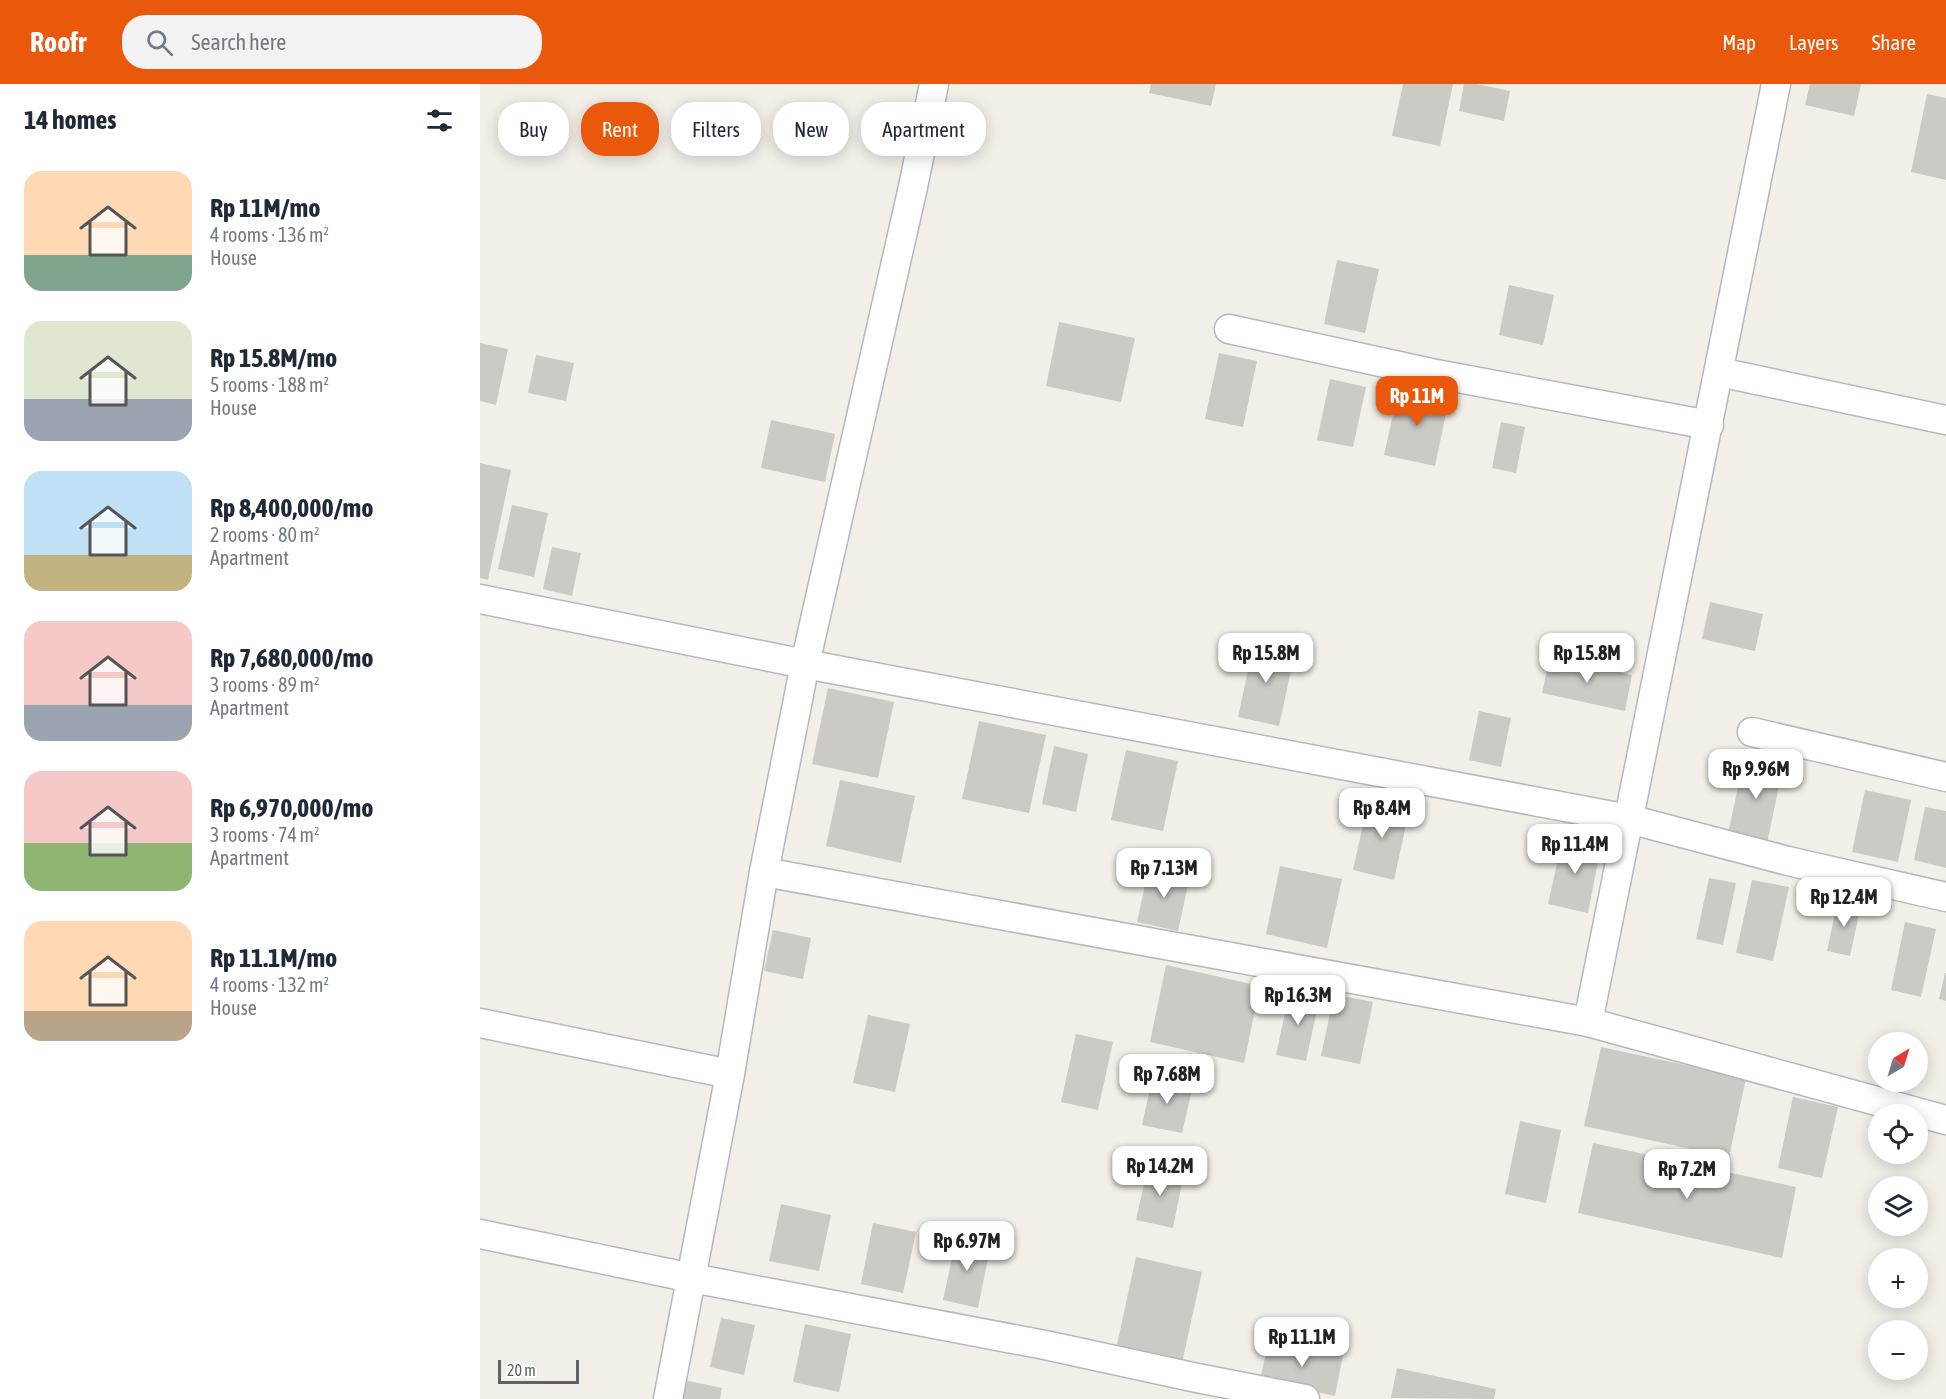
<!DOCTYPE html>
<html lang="en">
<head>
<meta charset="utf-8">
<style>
  body { margin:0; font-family:"Asap Condensed",sans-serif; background:#f2f2f3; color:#1f2937; height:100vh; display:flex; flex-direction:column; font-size:22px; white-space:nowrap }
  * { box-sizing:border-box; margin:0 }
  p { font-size:20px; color:#747a83 }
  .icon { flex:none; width:33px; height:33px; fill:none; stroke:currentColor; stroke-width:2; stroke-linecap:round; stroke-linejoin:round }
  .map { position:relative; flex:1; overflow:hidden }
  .panel { display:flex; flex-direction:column; background:#fff; width:480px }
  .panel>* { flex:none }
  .banner { position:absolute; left:18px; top:18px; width:570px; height:54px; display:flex; gap:12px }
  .needle { width:39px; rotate:38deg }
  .tools { position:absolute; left:1388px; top:948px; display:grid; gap:12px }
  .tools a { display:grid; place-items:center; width:60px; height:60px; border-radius:50%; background:#fff; box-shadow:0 3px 15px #0003; font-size:30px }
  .scale { position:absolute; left:18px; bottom:15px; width:81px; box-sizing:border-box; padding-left:6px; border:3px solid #5f6368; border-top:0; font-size:16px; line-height:21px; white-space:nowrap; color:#5f6368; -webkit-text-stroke:4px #fff; paint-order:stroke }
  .price { position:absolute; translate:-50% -51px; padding:0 14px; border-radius:12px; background:#fff; color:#222; font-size:20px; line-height:39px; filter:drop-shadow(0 2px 3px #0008) }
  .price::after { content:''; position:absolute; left:50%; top:36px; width:18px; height:14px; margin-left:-9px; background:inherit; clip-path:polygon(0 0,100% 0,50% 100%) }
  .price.current { background:#ea580c; color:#fff }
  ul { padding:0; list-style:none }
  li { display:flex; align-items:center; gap:18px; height:150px; padding:0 24px }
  li span { display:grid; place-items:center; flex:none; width:168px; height:120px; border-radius:18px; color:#555 }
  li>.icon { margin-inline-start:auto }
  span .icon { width:72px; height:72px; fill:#fffc; stroke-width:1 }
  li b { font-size:26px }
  h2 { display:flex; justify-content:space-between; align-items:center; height:72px; padding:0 24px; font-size:26px }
  .tag { padding:0 21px; border-radius:24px; background:#fff; box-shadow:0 3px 15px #0003; font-size:21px; line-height:54px }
  .tag.current { background:#ea580c; color:#fff }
  header { display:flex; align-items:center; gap:36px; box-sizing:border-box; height:84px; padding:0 30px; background:#ea580c; color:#fff }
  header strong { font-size:28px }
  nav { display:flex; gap:33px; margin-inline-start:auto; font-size:21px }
  .search { width:420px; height:54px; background:#f2f2f3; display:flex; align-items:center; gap:15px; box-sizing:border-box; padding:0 21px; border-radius:24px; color:#747a83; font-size:22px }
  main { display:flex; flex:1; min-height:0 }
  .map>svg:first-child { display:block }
</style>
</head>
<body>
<header>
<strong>Roofr</strong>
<div class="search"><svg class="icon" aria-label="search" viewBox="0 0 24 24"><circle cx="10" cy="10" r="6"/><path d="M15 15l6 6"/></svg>Search here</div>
<nav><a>Map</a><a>Layers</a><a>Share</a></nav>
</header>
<main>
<section class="panel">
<h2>14 homes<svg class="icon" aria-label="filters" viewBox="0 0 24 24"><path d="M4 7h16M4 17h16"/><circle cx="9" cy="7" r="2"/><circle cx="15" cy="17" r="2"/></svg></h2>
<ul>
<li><span style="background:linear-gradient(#ffd9b3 70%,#7fa58c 0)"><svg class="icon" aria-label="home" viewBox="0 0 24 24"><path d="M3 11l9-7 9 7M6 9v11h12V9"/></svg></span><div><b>Rp 11M/mo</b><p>4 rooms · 136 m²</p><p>House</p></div></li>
<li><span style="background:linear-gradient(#dfe7d0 65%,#9aa5b1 0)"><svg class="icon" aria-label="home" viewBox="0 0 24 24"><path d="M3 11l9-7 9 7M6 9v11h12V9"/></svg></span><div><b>Rp 15.8M/mo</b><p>5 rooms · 188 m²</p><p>House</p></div></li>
<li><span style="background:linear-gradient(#bfe0f5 70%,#c2b280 0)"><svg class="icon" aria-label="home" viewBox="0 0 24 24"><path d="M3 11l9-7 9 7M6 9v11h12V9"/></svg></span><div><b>Rp 8,400,000/mo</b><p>2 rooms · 80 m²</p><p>Apartment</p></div></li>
<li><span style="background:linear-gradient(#f6c9c9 70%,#9aa5b1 0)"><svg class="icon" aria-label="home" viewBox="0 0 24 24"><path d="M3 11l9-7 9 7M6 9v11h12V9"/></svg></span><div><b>Rp 7,680,000/mo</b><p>3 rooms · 89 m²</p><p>Apartment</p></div></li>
<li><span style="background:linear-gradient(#f6c9c9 60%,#8fb573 0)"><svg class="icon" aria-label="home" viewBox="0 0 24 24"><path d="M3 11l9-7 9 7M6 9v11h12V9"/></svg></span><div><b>Rp 6,970,000/mo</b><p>3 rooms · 74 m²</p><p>Apartment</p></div></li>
<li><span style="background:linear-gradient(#ffd9b3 75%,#b9a48a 0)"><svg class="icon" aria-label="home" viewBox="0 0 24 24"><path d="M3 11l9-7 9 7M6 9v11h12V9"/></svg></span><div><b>Rp 11.1M/mo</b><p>4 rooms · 132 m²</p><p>House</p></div></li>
</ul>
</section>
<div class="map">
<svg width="1466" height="1315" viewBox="0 0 1466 1315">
  <rect width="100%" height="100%" fill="#f1efe8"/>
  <g fill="#cccac5">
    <path d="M671,0h65l-5,22 -62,-13z"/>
    <path d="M923,0h50l-13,62 -48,-10z"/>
    <path d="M984,0h13l33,7 -6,30 -45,-10z"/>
    <path d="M1330,0h51l-7,32 -49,-11z"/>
    <path d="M1447,10l19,4v82l-35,-8z"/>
    <path d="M857,176l42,9 -14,64 -41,-9z"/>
    <path d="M1029,201l45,10 -11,50 -44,-10z"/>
    <path d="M579,238l76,16 -14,64 -75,-16z"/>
    <path d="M0,259l28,6 -12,56 -16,-4z"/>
    <path d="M739,269l38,8 -14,66 -38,-8z"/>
    <path d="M56,271l38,8 -8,38 -38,-8z"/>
    <path d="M850,295l36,8 -13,60 -36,-7z"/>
    <path d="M919,304l50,11 -14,67 -51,-11z"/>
    <path d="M291,336l64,14 -10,48 -64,-14z"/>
    <path d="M1021,338l24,5 -9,46 -24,-5z"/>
    <path d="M0,379l31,7 -23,110 -8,-2z"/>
    <path d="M32,421l36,8 -14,64 -36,-8z"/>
    <path d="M72,463l29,6 -9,43 -29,-7z"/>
    <path d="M1230,518l53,12 -8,37 -53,-12z"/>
    <path d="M774,559l41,9 -16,74 -41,-9z"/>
    <path d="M1070,573l82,18 -7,36 -83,-18z"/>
    <path d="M348,604l66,14 -16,76 -66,-14z"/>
    <path d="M999,627l32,7 -10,49 -32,-7z"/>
    <path d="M499,637l67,14 -17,78 -67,-14z"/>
    <path d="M574,662l34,8 -12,58 -34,-8z"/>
    <path d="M646,666l52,11 -15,70 -52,-11z"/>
    <path d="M1265,669l39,9 -18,86 -39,-9z"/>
    <path d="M360,696l75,16 -14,67 -75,-17z"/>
    <path d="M1385,706l46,10 -13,62 -46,-10z"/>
    <path d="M889,714l41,9 -16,73 -41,-10z"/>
    <path d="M1445,723l21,4v57l-32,-8z"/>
    <path d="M1083,753l38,9 -13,67 -40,-9z"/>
    <path d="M800,782l62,13 -15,69 -61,-14z"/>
    <path d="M669,783l41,9 -12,55 -41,-9z"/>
    <path d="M1229,794l27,5 -13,62 -27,-6z"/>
    <path d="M1272,796l37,7 -16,74 -37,-8z"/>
    <path d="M1358,815l23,6 -11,51 -23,-5z"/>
    <path d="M1425,838l31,7 -15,68 -30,-7z"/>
    <path d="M293,846l38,8 -8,41 -39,-8z"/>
    <path d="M686,881l94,21 -16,77 -94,-21z"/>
    <path d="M1465,889h1v28l-7,-2z"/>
    <path d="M810,906l30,6 -14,65 -30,-6z"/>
    <path d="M854,910l39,8 -13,62 -39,-8z"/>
    <path d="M388,931l42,9 -15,68 -42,-9z"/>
    <path d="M596,950l37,8 -15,68 -37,-8z"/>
    <path d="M1121,963l145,31 -17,79 -145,-31z"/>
    <path d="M673,992l40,9 -11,48 -40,-8z"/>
    <path d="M1313,1013l45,10 -16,71 -44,-10z"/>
    <path d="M1040,1037l41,9 -15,73 -41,-9z"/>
    <path d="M1113,1059l203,44 -14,71 -204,-45z"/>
    <path d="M668,1082l36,7 -11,55 -37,-8z"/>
    <path d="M301,1120l50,11 -12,56 -50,-10z"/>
    <path d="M393,1139l43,9 -13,61 -42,-9z"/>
    <path d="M477,1151l34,8 -13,65 -35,-8z"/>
    <path d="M656,1173l66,15 -20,91 -66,-14z"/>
    <path d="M241,1234l34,7 -11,50 -34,-8z"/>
    <path d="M325,1240l46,10 -12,58 -46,-10z"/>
    <path d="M789,1255l74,16 -8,41 -75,-16z"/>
    <path d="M917,1284l99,21 -2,10 -103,-1z"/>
    <path d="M204,1296l38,8 -2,11h-40z"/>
  </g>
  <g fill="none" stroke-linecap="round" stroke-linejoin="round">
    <g stroke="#b5b8bc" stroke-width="31">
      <g id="street">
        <path d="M749,245l202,44 278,52"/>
        <path d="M1239,288l227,48"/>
        <path d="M0,515l325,65 824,155 159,42 158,36"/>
        <path d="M1272,648l194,45"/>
        <path d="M284,788l824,150 358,98"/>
        <path d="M1108,938l188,-938"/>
        <path d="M0,939l250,51"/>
        <path d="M0,1150l212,44 353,67 152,33 108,21"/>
        <path d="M188,1315l62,-325 34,-202 41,-208 108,-477 21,-103"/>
      </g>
    </g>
    <use href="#street" stroke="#fff" stroke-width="28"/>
  </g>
</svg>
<div class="tools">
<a><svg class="needle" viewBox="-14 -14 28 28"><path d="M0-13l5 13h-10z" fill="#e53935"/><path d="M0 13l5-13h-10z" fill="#747a83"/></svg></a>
<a><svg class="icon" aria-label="locate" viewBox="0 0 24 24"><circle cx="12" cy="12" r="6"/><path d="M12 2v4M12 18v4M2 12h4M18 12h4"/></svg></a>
<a><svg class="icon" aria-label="layers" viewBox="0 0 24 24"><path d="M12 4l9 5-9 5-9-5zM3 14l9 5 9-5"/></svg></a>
<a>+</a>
<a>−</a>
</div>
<div class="scale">20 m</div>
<b class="price current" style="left:937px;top:343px">Rp 11M</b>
<b class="price" style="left:786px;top:600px">Rp 15.8M</b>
<b class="price" style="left:1107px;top:600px">Rp 15.8M</b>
<b class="price" style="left:1276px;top:716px">Rp 9.96M</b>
<b class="price" style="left:902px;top:755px">Rp 8.4M</b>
<b class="price" style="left:1095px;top:791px">Rp 11.4M</b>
<b class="price" style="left:684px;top:815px">Rp 7.13M</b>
<b class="price" style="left:1364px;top:844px">Rp 12.4M</b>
<b class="price" style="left:818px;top:942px">Rp 16.3M</b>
<b class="price" style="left:687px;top:1021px">Rp 7.68M</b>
<b class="price" style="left:680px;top:1113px">Rp 14.2M</b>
<b class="price" style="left:1207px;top:1116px">Rp 7.2M</b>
<b class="price" style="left:487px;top:1188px">Rp 6.97M</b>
<b class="price" style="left:822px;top:1284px">Rp 11.1M</b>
<div class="banner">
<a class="tag">Buy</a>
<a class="tag current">Rent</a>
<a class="tag">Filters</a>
<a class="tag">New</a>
<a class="tag">Apartment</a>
</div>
</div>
</main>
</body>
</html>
